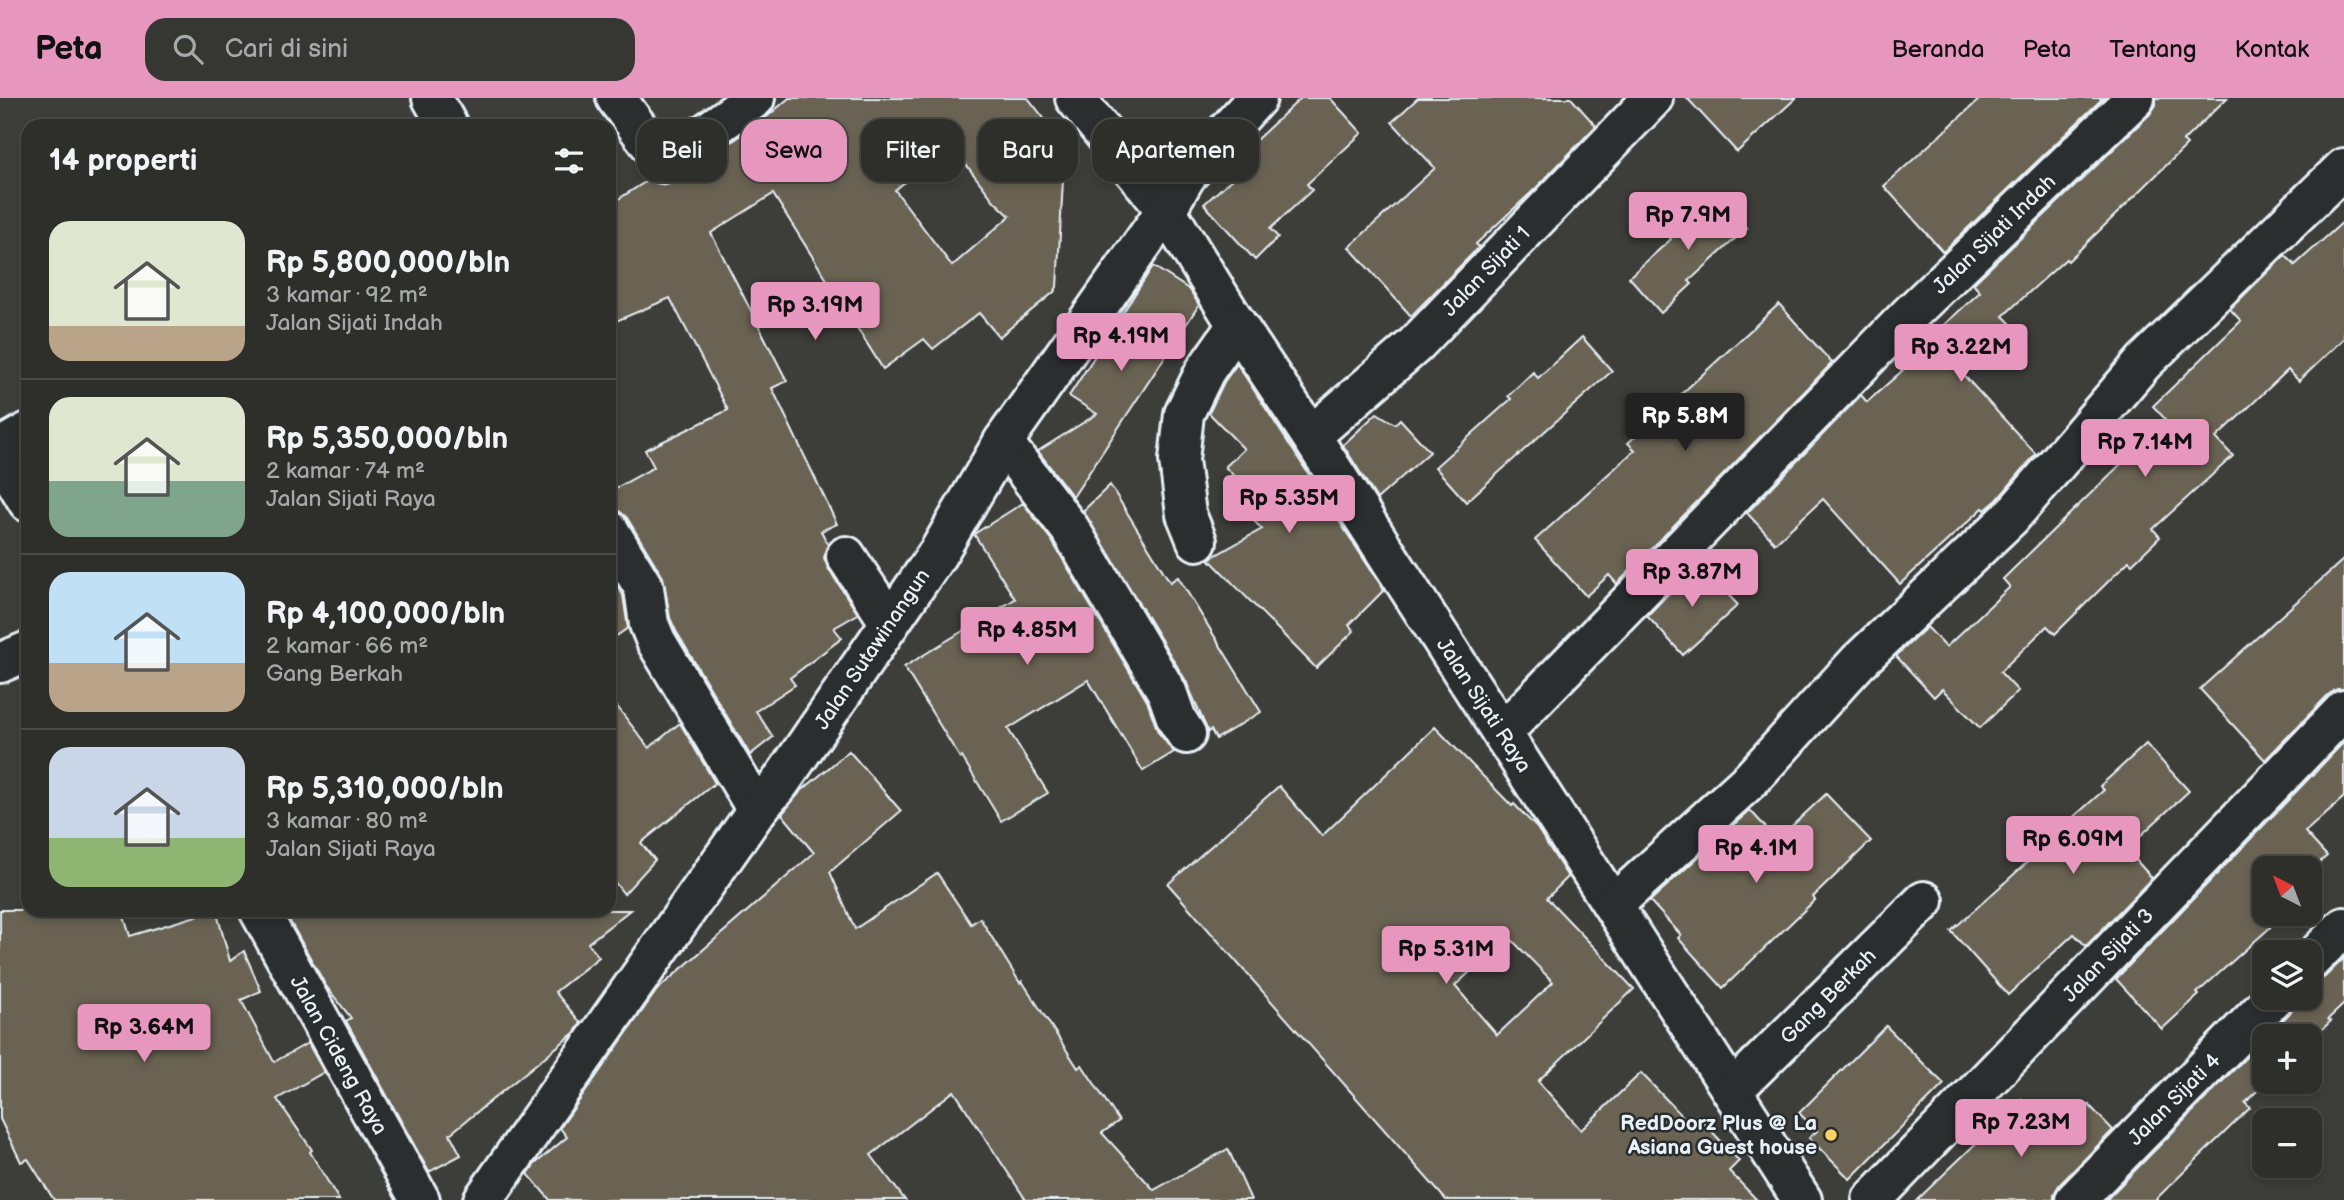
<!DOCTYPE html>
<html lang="id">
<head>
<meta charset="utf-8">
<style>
  body { margin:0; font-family:"Balsamiq Sans",sans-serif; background:#363633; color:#f1f3f6; height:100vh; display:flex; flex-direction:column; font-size:26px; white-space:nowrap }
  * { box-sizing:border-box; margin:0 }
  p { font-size:23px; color:#a7a8a9 }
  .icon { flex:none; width:38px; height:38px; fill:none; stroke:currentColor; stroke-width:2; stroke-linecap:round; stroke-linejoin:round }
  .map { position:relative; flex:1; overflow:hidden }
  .drawer { position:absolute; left:21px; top:21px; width:595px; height:798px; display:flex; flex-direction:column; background:#2e2e2b; border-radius:21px; box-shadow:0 4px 10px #0003,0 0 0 2px #494a47 }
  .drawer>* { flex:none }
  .top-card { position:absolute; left:637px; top:21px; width:665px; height:63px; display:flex; gap:14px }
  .needle { width:46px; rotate:318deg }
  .fabs { position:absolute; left:2252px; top:758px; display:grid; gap:14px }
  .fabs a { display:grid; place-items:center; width:70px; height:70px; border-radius:14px; background:#2e2e2b; box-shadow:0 4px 10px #0003,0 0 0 2px #494a47; font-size:35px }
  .price { position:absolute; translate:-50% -60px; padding:0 16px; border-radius:7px; background:#e797bd; color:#111; font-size:23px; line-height:46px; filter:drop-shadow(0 2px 4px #0008) }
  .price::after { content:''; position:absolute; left:50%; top:42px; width:21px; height:16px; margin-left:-10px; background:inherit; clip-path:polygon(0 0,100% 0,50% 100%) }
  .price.active { background:#222; color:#fff }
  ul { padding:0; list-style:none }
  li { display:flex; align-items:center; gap:21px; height:175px; padding:0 28px }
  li+li { border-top:2px solid #494a47 }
  li span { display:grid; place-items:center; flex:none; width:196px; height:140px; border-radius:21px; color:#555 }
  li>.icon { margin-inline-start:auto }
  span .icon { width:84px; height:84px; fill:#fffc; stroke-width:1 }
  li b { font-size:30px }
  h2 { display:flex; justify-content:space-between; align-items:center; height:84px; padding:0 28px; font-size:30px }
  .chip { padding:0 24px; border-radius:21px; background:#2e2e2b; box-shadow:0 4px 10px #0003,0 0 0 2px #494a47; font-size:24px; line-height:63px }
  .chip.active { background:#e797bd; color:#111 }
  header { display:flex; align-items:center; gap:42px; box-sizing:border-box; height:98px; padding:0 35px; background:#e797bd; color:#111 }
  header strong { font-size:33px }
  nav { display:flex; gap:38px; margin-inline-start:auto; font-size:24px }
  .search { width:490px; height:63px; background:#363633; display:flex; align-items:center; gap:18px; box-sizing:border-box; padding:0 24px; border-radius:21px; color:#a7a8a9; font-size:26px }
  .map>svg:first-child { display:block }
</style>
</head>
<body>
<header>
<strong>Peta</strong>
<div class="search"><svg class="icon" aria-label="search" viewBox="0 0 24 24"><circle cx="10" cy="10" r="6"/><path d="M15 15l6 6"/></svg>Cari di sini</div>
<nav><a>Beranda</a><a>Peta</a><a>Tentang</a><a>Kontak</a></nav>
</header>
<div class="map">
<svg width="2344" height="1102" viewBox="0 0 2344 1102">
  <rect width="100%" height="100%" fill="#3d3d39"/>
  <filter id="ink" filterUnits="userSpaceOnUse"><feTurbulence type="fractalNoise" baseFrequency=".0143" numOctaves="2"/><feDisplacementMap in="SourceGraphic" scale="14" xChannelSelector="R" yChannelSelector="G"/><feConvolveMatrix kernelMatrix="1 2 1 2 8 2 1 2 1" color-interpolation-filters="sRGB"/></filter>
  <g filter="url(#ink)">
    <g fill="#6a6352" stroke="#e8f1f8" stroke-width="2" fill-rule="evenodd">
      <path d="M789,0h239l37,47 -8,142 -3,5 -55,45 -20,-24 -46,36 -9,-10 -41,30 -110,-175 -62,39 76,148 -15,7 65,136 -16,7 7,13 -4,14 4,10 30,46 -24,14 8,10 -52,40 5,7 -39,26 17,26 -23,18 -74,-124 -6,-13 -7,-41 -36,-59 -8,-7 -10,-3v-16l45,-25 -9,-17 83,-40 -58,-112 -61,26v-119l41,-26 6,4 10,2 11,-4 91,-65zM951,47l43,56 16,15 -58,50 -57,-76z"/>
      <path d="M1301,0h29l32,35 -55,51 5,6 -42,39 8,8 -23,23 -51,-56 29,-26 -8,-9z"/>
      <path d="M1418,0h153l25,28 -61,63 -59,55 3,3 -68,69 -62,-69 86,-79 -43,-46z"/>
      <path d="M1687,0h109l-59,54z"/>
      <path d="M1981,0h122l-160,154 -59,-66z"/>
      <path d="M2156,0h71l-44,43 4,4 -50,49 -69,67 -2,-2 -63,57 7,7 -51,47 77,84 -39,46 -12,10 -2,-2 -83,76 -77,-85 -48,44 -28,-30 114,-118 6,7 62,-55 -4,-5 55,-50 -7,-8 177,-170 6,-9z"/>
      <path d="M1715,95l32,35 -58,53 3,3 -31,29 -32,-36 42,-38 -3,-4z"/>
      <path d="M2344,123v117l-45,43 -11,-11 -72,68 17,18 -80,73 7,8 -28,27 -3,-3 -74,73 -8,-8 -47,46 18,19 -38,37 -38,-39 -8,8 -38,-41 31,-29 19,20 64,-60 -7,-8 163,-159 -13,-14 88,-85 -11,-12 55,-54 10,10z"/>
      <path d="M1153,168l37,24 9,15 -126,192 -35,-46 59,-37 -28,-18z"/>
      <path d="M1779,206l53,59 -215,221 -8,-9 -23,21 -51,-56 100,-90 -7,-7z"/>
      <path d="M1582,239l30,34 -146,131 -31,-35 76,-68 -3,-3 25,-24 5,6z"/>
      <path d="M1237,266l147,226 -35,35 5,6 -38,37 -107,-109 53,-30 -14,-14 12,-13 -35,-35 19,-18 -35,-36 15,-31z"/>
      <path d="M1377,315l18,11 5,-5 30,33 -53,47 -34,-54z"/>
      <path d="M1110,387l60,97 8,-5 83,135 -45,27 -5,-9 -3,2 -22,-51 -103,-170z"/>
      <path d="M1023,405l29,38 95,160 11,31 16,20 -31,19 -55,-91 -80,49 40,64 -47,28 -39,-64 -2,1 -56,-91 111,-68 -41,-65z"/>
      <path d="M2344,461v130h-7l-9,6 -63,65 -65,-71z"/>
      <path d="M1698,465l40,42 -55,50 -36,-39z"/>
      <path d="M609,474l14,23 5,33 -19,13z"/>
      <path d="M609,598l40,52 31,-25 35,60 -74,60 14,17 -31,34 -15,-19z"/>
      <path d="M1435,629l77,79 2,-2 23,24 31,49 -21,21 87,91 -96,92 43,49 60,-57 48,50 8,-8 42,46 -10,10 28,29h-311l-278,-316 111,-98 43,50zM1508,838l45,46 -56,53 -42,-49z"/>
      <path d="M2344,644v55l-39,35 22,24 -17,15v-3h-46l-1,46 10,11 -76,68 2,2 -37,34 -46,-50z"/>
      <path d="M2146,646l43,47 -63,58 26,29 -66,68 -12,-12 -66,61 -57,-64 101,-91 -2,-2 54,-48 -4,-4z"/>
      <path d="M849,653l52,60 -71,61 25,57 82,-56 34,51 9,-6 40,65 2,-2 56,87 4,-3 37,56 -17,12 52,57 74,-41 23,51h-225l-72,-109 -83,64 34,45h-355l-22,-26 7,-10 32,-27 -7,-9 97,-138 157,-137 -32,-39 18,-22z"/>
      <path d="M1826,696l45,47 -58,56 2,3 -92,88 -45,-50 3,-3 -31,-34 100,-91 27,30z"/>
      <path d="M0,812h122l8,26 86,-26 14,51 14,-10 17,40 -20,9 33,62 34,-19 16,29 -47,27 35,51 -2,2 29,48h-285l-26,-41 -7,3 -21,-43z"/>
      <path d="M299,812h331l-42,33 11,14 -44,35 26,31 -7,10 -124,101 11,21 -32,17 -83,-151 5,-3 -25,-32 -38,-68z"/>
      <path d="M2344,860v46l-16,15 3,2 -21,20v-5h-43l23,-23 5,-9v-6h15v-16h6l9,-5z"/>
      <path d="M1886,928l58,58 -94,95 -41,-41 8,-7 -18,-18z"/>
      <path d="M2264,941v43h4l-23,21 5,5 -95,92h-49z"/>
      <path d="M2022,1001l35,37 32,-31 24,25 -54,55 -5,9v6h-137z"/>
    </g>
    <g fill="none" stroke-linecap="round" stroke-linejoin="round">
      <g stroke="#e8f1f8" stroke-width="44">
        <g id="minor">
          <path d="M432,0l16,28"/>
          <path d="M616,0l48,65 91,-65"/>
          <path d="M1075,0l91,112 71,115 74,111 491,764"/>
          <path d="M1311,338l104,-91 238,-247"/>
          <path d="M1003,344l67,87 97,163 10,28 9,14"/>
          <path d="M0,350l28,-16"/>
          <path d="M0,356l28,48"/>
          <path d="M609,432l35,58 5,36 7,17 101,169"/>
          <path d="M1197,443l-11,-27 -7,-54 5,-46 21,-43 32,-46"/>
          <path d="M846,458l44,67"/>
          <path d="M0,565l28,-12"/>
          <path d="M1502,635l407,-418 226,-217"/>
          <path d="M1613,807l138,-126 107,-117 153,-145 133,-155 200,-194"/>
          <path d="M259,812l161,290"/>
          <path d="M2310,863l34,-34"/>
          <path d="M1732,993l192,-190"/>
          <path d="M483,1102l274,-390 23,-27 110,-160 48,-70 65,-111 163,-232 20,-34 71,-78"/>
          <path d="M1872,1102l472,-490"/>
          <path d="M2075,1102l199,-202"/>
        </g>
      </g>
      <use href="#minor" stroke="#2a2d2e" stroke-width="38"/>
    </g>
  </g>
  <circle fill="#ffd166" stroke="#2a2d2e" stroke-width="2.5" cx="1831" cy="1037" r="7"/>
  <g text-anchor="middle" stroke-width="5" stroke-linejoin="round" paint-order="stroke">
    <g font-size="21" fill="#e8f1f8" stroke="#2a2d2e">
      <text transform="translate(1994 136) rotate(-44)" y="7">Jalan Sijati Indah</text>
      <text transform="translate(1486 173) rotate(-46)" y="7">Jalan Sijati 1</text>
      <text transform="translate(872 551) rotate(-56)" y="7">Jalan Sutawinangun</text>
      <text transform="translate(1484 607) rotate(57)" y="7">Jalan Sijati Raya</text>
      <text transform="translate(2108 857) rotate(-46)" y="7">Jalan Sijati 3</text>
      <text transform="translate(1828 898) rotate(-45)" y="7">Gang Berkah</text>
      <text transform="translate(339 957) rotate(61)" y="7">Jalan Cideng Raya</text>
      <text transform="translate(2174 1001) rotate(-45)" y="7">Jalan Sijati 4</text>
    </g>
    <g font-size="21" font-weight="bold" fill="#e8f1f8" stroke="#2a2d2e" text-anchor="end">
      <text x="1817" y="1032">RedDoorz Plus @ La<tspan x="1817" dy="24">Asiana Guest house</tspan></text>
    </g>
  </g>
</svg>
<div class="fabs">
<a><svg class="needle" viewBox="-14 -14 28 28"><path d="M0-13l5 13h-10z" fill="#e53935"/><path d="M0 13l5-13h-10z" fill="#a7a8a9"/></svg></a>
<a><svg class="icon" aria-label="layers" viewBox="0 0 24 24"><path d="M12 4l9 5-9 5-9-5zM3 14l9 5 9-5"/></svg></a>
<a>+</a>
<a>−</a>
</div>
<b class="price" style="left:1688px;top:154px">Rp 7.9M</b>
<b class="price" style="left:815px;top:244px">Rp 3.19M</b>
<b class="price" style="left:1121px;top:275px">Rp 4.19M</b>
<b class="price" style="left:1961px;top:286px">Rp 3.22M</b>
<b class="price active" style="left:1685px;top:355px">Rp 5.8M</b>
<b class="price" style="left:2145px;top:381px">Rp 7.14M</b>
<b class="price" style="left:1289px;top:437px">Rp 5.35M</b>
<b class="price" style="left:1692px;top:511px">Rp 3.87M</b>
<b class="price" style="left:1027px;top:569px">Rp 4.85M</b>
<b class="price" style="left:2073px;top:778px">Rp 6.09M</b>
<b class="price" style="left:1756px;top:787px">Rp 4.1M</b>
<b class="price" style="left:1446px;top:888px">Rp 5.31M</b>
<b class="price" style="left:144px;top:966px">Rp 3.64M</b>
<b class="price" style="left:2021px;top:1061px">Rp 7.23M</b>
<div class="top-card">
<a class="chip">Beli</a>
<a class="chip active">Sewa</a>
<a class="chip">Filter</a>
<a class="chip">Baru</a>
<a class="chip">Apartemen</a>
</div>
<section class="drawer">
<h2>14 properti<svg class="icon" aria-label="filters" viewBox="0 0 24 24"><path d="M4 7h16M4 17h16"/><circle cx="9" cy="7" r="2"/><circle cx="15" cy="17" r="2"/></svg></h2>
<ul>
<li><span style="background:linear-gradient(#dfe7d0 75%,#b9a48a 0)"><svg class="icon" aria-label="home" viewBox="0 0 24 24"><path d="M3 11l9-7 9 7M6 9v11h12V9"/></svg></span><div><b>Rp 5,800,000/bln</b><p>3 kamar · 92 m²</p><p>Jalan Sijati Indah</p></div></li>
<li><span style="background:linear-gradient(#dfe7d0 60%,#7fa58c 0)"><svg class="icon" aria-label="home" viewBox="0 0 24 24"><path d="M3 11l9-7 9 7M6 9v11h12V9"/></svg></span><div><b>Rp 5,350,000/bln</b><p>2 kamar · 74 m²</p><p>Jalan Sijati Raya</p></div></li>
<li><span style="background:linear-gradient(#bfe0f5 65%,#b9a48a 0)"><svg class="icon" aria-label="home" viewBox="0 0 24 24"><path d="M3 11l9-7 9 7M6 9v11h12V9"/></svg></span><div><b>Rp 4,100,000/bln</b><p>2 kamar · 66 m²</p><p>Gang Berkah</p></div></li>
<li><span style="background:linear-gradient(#c9d6e8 65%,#8fb573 0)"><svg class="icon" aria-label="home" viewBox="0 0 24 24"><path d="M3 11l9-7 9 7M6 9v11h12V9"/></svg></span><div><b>Rp 5,310,000/bln</b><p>3 kamar · 80 m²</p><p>Jalan Sijati Raya</p></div></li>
</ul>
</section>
</div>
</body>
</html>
